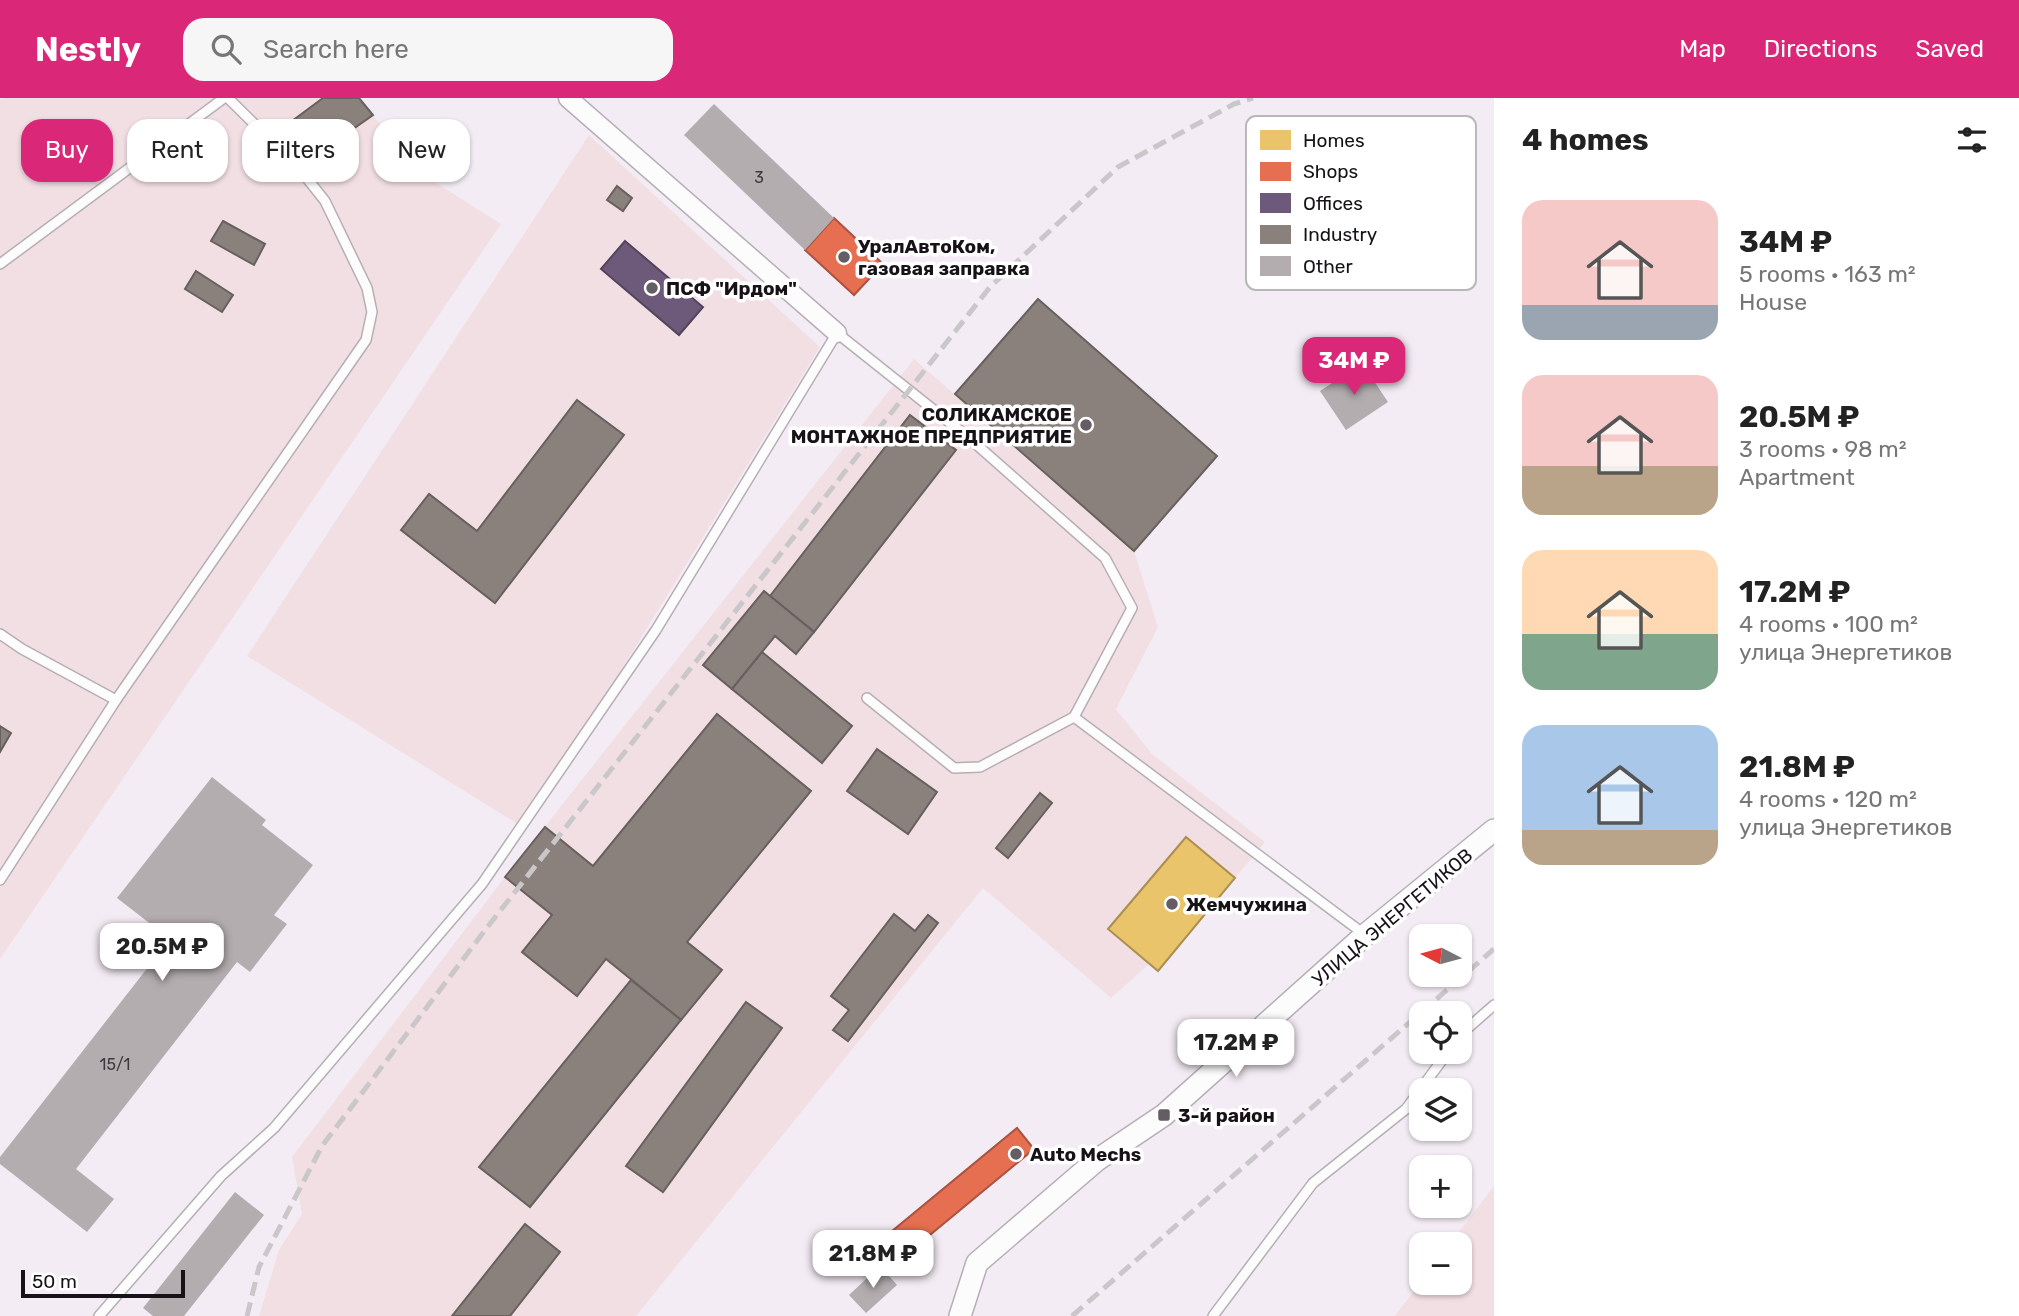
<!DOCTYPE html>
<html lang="en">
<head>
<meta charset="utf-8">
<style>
  body { margin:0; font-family:Rubik,sans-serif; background:#f6f6f6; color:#222; height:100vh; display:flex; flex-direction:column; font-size:26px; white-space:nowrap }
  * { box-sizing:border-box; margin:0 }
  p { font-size:23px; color:#767676 }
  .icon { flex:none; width:38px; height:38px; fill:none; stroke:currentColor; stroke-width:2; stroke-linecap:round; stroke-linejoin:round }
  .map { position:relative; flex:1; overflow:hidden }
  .panel { display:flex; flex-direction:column; background:#fff; width:525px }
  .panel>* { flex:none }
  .guide { position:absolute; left:21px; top:21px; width:665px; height:63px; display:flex; gap:14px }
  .needle { width:46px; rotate:276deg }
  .tools { position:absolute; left:1409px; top:826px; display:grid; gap:14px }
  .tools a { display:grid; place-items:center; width:63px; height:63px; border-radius:14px; background:#fff; box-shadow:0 2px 5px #0004; font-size:35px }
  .scale { position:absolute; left:21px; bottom:18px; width:164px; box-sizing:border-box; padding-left:7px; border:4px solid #171217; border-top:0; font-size:19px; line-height:24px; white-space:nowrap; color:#171217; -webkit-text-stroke:5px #fff; paint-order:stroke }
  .price { position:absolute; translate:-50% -60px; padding:0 16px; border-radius:14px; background:#fff; color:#222; font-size:23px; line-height:46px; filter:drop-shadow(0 2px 4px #0008) }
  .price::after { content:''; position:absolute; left:50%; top:42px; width:21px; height:16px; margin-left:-10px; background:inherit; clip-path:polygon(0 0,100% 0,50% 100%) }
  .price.selected { background:#db2777; color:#fff }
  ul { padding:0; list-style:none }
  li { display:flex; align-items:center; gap:21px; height:175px; padding:0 28px }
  li span { display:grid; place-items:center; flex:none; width:196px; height:140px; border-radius:21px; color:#555 }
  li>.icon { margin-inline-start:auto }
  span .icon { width:84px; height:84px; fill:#fffc; stroke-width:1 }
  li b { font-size:30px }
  h2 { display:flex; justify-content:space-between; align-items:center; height:84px; padding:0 28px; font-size:30px }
  .tag { padding:0 24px; border-radius:21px; background:#fff; box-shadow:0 2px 5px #0004; font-size:24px; line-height:63px }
  .tag.selected { background:#db2777; color:#fff }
  header { display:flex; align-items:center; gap:42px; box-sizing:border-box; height:98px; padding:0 35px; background:#db2777; color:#fff }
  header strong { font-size:33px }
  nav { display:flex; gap:38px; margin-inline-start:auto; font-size:24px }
  .search { width:490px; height:63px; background:#f6f6f6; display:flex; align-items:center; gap:18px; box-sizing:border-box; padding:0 24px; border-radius:21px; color:#767676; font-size:26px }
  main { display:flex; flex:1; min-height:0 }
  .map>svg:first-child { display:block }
</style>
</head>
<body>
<header>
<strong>Nestly</strong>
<div class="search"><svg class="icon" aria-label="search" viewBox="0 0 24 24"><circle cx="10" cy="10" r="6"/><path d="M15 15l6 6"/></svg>Search here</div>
<nav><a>Map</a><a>Directions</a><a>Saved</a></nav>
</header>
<main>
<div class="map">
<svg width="1494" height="1218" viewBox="0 0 1494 1218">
  <rect width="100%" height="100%" fill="#f4ecf4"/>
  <g fill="#f2dfe4">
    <path d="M5,0h354l57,72 85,54 -501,735v-860z"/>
    <path d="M589,37l231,212 -296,481 -277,-172z"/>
    <path d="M914,261l220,192 24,76 -42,82 36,45 113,88 -107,129 -9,-7 -38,34 -128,-110 -347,428h-377l20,-66 23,-36 -10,-57 213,-280z"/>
    <path d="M1494,1088v130h-99l26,-34 39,1v-39h-10z"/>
  </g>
  <path fill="#e9c46a" stroke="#aa8f51" stroke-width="2" d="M1186,739l49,41 -77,93 -50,-42z"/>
  <g fill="#e76f51" stroke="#a95340" stroke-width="2">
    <path d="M834,120l49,46 -29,31 -49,-45z"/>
    <path d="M1017,1030l17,21 -126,104 -17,-21z"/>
  </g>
  <path fill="#6d597a" stroke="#53445c" stroke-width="2" d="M625,143l78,66 -24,28 -78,-66z"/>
  <g fill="#8a817c" stroke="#68605e" stroke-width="2">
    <path d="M323,0h36l14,17 -64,45 -25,-33z"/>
    <path d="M617,88l15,12 -9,13 -16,-11z"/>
    <path d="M223,123l42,23 -11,21 -43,-24z"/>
    <path d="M196,173l37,24 -11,17 -37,-23z"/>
    <path d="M1038,201l179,157 -83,95 -179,-157z"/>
    <path d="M577,302l47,35 -129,168 -94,-73 28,-36 48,37z"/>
    <path d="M910,317l46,35 -142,182 -44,-36z"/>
    <path d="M764,493l50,41 -18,22 -21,-18 -43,53 -29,-24z"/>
    <path d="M762,554l90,74 -30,37 -90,-74z"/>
    <path d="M717,616l94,77 -124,151 35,28 -41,50 -75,-61 -29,37 -55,-44 30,-37 -47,-38 40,-50 48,39z"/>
    <path d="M0,628l11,7 -11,19z"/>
    <path d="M877,651l60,43 -29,42 -61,-43z"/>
    <path d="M1040,695l12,10 -44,55 -12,-10z"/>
    <path d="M894,816l21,17 13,-16 10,8 -90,118 -15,-11 16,-20 -18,-14z"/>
    <path d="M631,882l50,40 -151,187 -51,-40z"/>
    <path d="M746,904l36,26 -119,164 -37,-26z"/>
    <path d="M525,1126l35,28 -50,64h-58z"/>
  </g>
  <g fill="#b4adaf">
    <path d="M714,6l120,114 -29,32 -121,-115z"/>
    <path d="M1362,265l26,39 -42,28 -26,-39z"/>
    <path d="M212,679l54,43 -4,5 51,40 -39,50 13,9 -37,48 -13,-10 -161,207 38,30 -27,33 -87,-68v-7l170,-218 -53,-41z"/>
    <path d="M235,1094l29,23 -80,101h-31l-10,-8z"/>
    <path d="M880,1168l17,19 -31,28 -17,-18z"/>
  </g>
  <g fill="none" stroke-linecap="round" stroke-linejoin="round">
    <g stroke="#b5afb5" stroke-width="12">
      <g id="service">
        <path d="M0,166l224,-166"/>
        <path d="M0,536l22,15 94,51"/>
        <path d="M867,600l87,70 26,-1 94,-50 290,217"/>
        <path d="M0,782l116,-180 250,-360 6,-28 -5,-24 -42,-87 -27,-34 -70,-69"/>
        <path d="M1460,937l34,-30"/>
        <path d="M99,1218l122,-140 53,-48 208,-244 174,-254 181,-297 132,105 136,120 27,50 -58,109"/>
        <path d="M1213,1218l100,-133 93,-74 42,-57"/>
      </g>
    </g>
    <g stroke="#b5afb5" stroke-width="21">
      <path id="minor" d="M568,0l269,235"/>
    </g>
    <g stroke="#b5afb5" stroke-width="24">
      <path id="tertiary" d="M960,1218l17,-53 120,-103 67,-45 201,-180 129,-105"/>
    </g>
    <use href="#service" stroke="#fdfcfd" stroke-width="9"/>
    <use href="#minor" stroke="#fdfcfd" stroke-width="18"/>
    <use href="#tertiary" stroke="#fdfcfd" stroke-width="21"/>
    <g stroke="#c9c7c9" stroke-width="5" stroke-dasharray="14 7" stroke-linecap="butt">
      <path d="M247,1218l12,-49 63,-121 167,-221 501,-638 128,-120 116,-63 19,-6"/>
      <path d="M1072,1218l422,-367"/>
    </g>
  </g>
  <g fill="#645e64" stroke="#fff" stroke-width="2.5">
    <circle cx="844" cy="159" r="7"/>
    <circle cx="652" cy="190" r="7"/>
    <circle cx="1086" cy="327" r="7"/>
    <circle cx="1172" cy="806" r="7"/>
    <rect x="1157" y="1010" width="14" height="14" rx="3.5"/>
    <circle cx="1016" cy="1056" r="7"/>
  </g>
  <g text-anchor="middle" stroke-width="7" stroke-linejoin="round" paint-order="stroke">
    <g font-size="16" fill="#3e393d">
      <text x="759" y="85">3</text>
      <text x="115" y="972">15/1</text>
    </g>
    <g font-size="19" font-weight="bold" fill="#171217" stroke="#fff" text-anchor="start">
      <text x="858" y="155">УралАвтоКом,<tspan x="858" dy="22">газовая заправка</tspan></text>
      <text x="666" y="197">ПСФ "Ирдом"</text>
      <text x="1072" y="323" text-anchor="end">СОЛИКАМСКОЕ<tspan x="1072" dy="22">МОНТАЖНОЕ ПРЕДПРИЯТИЕ</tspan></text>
      <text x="1186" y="813">Жемчужина</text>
      <text x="1178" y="1024">3-й район</text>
      <text x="1030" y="1063">Auto Mechs</text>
    </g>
    <g font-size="19" fill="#171217" stroke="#fff">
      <text transform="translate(1392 819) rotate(-40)" y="7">УЛИЦА ЭНЕРГЕТИКОВ</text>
    </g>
  </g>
  <rect x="1246" y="18" width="230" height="174" rx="10" fill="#fff" stroke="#b9b8b9" stroke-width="2"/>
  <rect x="1260" y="32" width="31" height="20" fill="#e9c46a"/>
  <rect x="1260" y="64" width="31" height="19" fill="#e76f51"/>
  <rect x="1260" y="95" width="31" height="20" fill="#6d597a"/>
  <rect x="1260" y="127" width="31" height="19" fill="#8a817c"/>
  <rect x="1260" y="158" width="31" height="20" fill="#b4adaf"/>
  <g font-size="19" fill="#171217">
    <text x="1303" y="49">Homes</text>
    <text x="1303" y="80">Shops</text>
    <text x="1303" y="112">Offices</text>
    <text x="1303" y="143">Industry</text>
    <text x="1303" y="175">Other</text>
  </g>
</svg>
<div class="tools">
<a><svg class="needle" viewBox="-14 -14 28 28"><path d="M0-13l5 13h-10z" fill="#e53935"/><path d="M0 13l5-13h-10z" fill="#767676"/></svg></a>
<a><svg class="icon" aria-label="locate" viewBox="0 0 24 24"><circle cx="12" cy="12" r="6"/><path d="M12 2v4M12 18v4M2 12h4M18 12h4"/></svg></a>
<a><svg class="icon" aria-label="layers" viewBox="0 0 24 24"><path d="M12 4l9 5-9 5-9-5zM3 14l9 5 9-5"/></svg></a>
<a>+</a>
<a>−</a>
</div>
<div class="scale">50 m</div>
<b class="price selected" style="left:1354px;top:299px">34M ₽</b>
<b class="price" style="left:162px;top:885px">20.5M ₽</b>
<b class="price" style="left:1236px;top:981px">17.2M ₽</b>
<b class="price" style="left:873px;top:1192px">21.8M ₽</b>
<div class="guide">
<a class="tag selected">Buy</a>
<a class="tag">Rent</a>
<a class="tag">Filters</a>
<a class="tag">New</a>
</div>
</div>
<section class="panel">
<h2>4 homes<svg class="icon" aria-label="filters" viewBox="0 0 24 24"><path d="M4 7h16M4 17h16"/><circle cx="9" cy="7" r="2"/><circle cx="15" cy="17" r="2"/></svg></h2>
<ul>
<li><span style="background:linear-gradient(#f6c9c9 75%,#9aa5b1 0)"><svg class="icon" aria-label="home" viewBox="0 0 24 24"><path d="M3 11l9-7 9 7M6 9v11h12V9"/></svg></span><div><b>34M ₽</b><p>5 rooms · 163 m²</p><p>House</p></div></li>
<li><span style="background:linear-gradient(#f6c9c9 65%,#b9a48a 0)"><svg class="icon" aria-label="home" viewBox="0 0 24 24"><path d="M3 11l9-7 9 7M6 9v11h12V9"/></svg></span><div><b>20.5M ₽</b><p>3 rooms · 98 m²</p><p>Apartment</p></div></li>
<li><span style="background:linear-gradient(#ffd9b3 60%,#7fa58c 0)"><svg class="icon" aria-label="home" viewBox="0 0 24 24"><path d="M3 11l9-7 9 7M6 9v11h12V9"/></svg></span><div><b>17.2M ₽</b><p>4 rooms · 100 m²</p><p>улица Энергетиков</p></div></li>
<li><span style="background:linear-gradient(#a9c7e8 75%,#b9a48a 0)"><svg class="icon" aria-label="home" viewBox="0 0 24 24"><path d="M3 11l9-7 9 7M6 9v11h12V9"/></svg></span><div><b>21.8M ₽</b><p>4 rooms · 120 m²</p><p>улица Энергетиков</p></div></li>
</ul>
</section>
</main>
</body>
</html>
